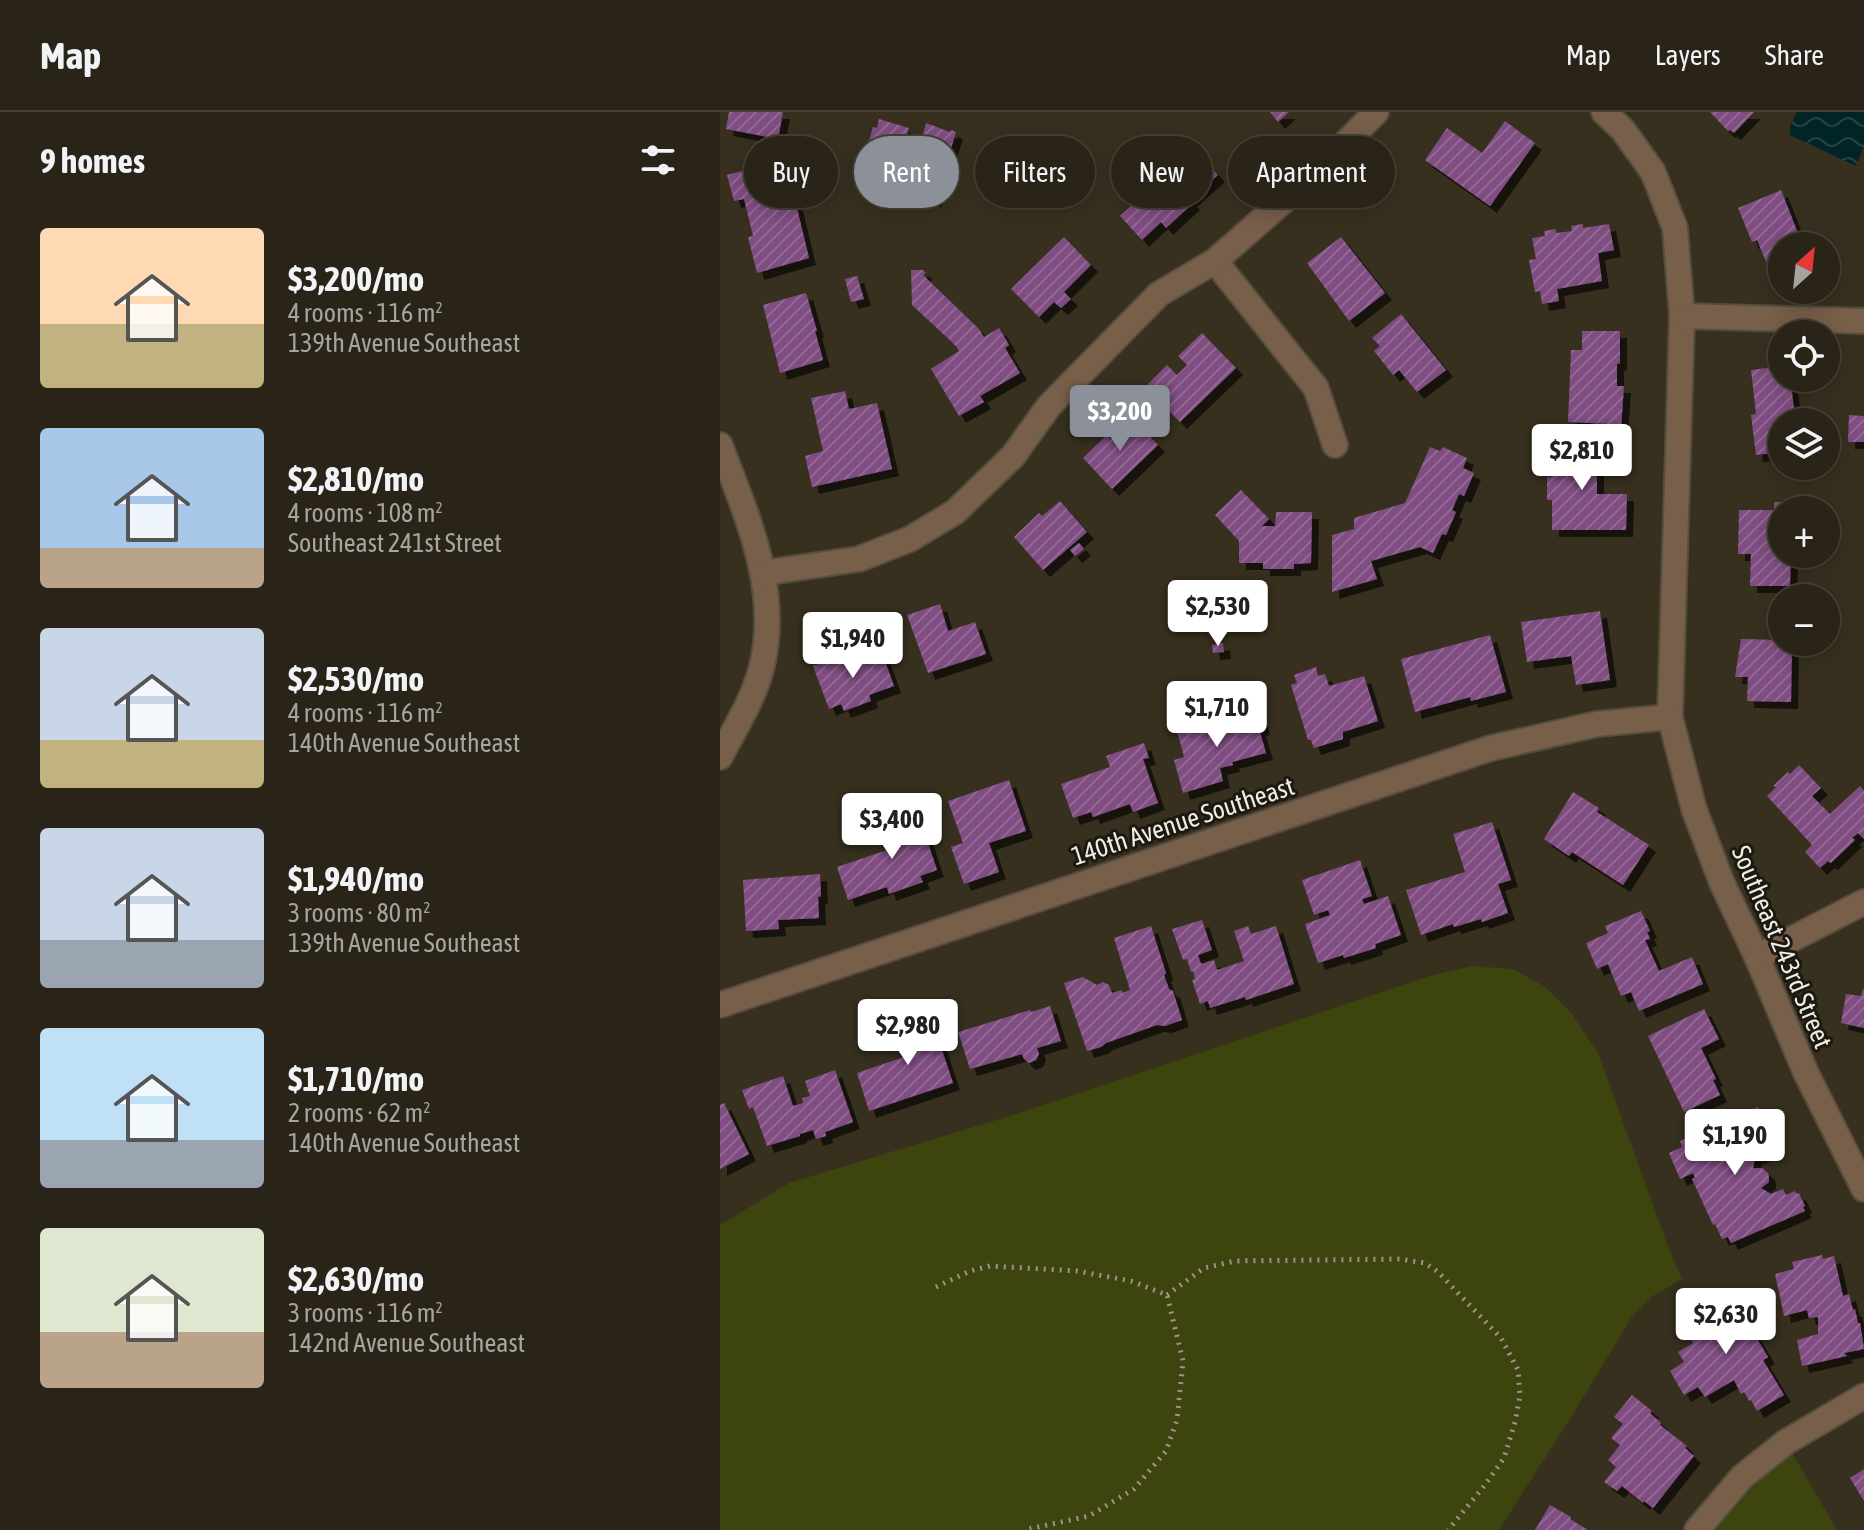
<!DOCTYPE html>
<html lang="en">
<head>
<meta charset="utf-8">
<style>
  body { margin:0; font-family:"Asap Condensed",sans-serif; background:#312c20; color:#f1f3f6; height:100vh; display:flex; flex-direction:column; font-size:30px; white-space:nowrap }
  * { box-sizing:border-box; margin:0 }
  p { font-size:26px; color:#a5a4a1 }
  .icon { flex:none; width:44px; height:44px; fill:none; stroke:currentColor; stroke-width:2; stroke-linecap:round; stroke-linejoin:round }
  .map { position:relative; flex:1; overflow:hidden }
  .panel { display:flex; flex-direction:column; background:#292417; width:720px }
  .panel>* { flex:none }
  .banner { position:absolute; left:24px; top:24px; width:760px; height:72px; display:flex; gap:16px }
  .needle { width:52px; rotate:27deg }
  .tools { position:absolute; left:1048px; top:120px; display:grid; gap:16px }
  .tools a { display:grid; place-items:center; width:72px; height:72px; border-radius:50%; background:#292417; box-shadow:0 4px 20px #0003,0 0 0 2px #454136; font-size:40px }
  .price { position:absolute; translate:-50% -68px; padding:0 18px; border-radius:8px; background:#fff; color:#222; font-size:26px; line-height:52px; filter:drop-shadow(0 2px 4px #0008) }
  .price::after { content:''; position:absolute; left:50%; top:48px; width:24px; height:18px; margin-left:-12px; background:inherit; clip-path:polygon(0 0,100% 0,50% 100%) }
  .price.selected { background:#8c9099; color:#fff }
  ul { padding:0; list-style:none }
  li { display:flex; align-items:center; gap:24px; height:200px; padding:0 40px }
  li span { display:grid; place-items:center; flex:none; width:224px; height:160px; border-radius:8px; color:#555 }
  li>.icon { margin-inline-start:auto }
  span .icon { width:96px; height:96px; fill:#fffc; stroke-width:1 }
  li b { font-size:34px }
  h2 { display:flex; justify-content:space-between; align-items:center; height:96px; padding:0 40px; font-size:34px }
  .pill { padding:0 28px; border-radius:36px; background:#292417; box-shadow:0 4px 20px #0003,0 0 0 2px #454136; font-size:28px; line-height:72px }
  .pill.selected { background:#8c9099; color:#fff }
  header { display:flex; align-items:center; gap:48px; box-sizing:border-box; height:112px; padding:0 40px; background:#292417; border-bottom:2px solid #454136 }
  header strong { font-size:38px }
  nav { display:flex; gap:44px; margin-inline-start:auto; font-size:28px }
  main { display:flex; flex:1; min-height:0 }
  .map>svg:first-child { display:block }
</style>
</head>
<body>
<header>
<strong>Map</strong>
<nav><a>Map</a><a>Layers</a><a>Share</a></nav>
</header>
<main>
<section class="panel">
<h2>9 homes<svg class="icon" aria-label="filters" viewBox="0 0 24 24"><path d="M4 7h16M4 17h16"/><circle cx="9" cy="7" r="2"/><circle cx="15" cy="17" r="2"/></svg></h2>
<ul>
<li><span style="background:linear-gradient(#ffd9b3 60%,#c2b280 0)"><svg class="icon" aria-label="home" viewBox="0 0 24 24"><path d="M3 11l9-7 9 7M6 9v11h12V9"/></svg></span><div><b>$3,200/mo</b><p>4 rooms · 116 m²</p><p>139th Avenue Southeast</p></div></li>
<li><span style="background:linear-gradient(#a9c7e8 75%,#b9a48a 0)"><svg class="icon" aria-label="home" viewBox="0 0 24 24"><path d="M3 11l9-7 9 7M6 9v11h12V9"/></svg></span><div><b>$2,810/mo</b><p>4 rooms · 108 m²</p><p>Southeast 241st Street</p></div></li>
<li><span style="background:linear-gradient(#c9d6e8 70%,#c2b280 0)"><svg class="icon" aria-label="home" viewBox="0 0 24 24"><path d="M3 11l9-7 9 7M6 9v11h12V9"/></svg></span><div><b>$2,530/mo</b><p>4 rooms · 116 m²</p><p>140th Avenue Southeast</p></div></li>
<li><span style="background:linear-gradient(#c9d6e8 70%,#9aa5b1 0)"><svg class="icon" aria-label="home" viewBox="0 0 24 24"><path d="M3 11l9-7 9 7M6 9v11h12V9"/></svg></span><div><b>$1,940/mo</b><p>3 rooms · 80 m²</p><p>139th Avenue Southeast</p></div></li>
<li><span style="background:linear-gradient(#bfe0f5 70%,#9aa5b1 0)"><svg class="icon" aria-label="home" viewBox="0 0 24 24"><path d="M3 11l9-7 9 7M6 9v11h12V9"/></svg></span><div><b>$1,710/mo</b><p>2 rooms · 62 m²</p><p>140th Avenue Southeast</p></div></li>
<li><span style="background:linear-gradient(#dfe7d0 65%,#b9a48a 0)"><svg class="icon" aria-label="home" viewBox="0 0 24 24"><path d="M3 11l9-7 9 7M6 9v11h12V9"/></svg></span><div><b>$2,630/mo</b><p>3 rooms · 116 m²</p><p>142nd Avenue Southeast</p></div></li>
</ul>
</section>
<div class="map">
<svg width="1144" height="1418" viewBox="0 0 1144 1418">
  <defs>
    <pattern id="water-waves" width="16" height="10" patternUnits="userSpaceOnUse" patternTransform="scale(2)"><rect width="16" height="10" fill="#012427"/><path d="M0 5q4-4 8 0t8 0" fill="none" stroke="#264446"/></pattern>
    <pattern id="building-hatch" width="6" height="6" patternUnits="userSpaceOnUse" patternTransform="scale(2)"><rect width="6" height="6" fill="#7f4e82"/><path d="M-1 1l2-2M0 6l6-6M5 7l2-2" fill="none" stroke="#926893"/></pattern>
    <filter id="shadow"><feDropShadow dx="7" dy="7" stdDeviation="0" flood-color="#0009"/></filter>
  </defs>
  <rect width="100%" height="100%" fill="#37301f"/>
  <g fill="#3d440e">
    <path d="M753,854l40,3 31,17 28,28 26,39 71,196 13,30 -29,17 -22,22 -56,93 -76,119h-779v-305l69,-42 224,-68 420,-140z"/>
    <path d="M1066,1330l51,88h-140z"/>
  </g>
  <path fill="url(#water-waves)" d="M1077,0h67v34l-8,20 -66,-31v-9z"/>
  <g fill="url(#building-hatch)" filter="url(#shadow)">
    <path d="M9,0h54l-5,27 -52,-10z"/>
    <path d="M550,0h19l-11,10z"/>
    <path d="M990,0h44l-20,21 -4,-3 -2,1z"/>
    <path d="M159,7l30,9 -3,9 4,1 -5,17 24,7 1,-4 -13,-3 9,-32 24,9 1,-2 5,2 -21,68 -31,-7v-2l-10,-3 -2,7 -3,-1v1l-5,-1v-3l-3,-2 -20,-6 -1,2 -4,-1 17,-57 4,1z"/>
    <path d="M785,9l30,22 -45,63 -65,-46 22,-32 35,25z"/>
    <path d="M472,33l26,30 -28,25 3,3 -27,25 -5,-6 -19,18 -22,-24 20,-18 -2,-4z"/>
    <path d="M49,52l18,3 22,91 -52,15 -9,-36 5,-1 -9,-37 -10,2 -7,-26z"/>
    <path d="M1061,78l22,56h-21v24l-11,4 -14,-34 -5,2 -14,-34z"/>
    <path d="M863,112v4l26,-4 5,26 -16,3 4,28 -45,8 2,12 -17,3 -2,-13 -5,1 -6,-32 7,-1 -4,-21 13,-2 -1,-5 12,-2v4l16,-2 -1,-5z"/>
    <path d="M344,125l27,28 -27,27 7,7 -10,9 -7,-6 -15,15 -28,-28z"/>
    <path d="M621,125l44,56 -36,28 -42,-58z"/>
    <path d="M191,158h12l3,3 -3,2 56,54 5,8 15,-9 10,17 -4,3 15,25 -40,23 4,6 -25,14 -28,-47 28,-18 -3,-5 -44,-41z"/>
    <path d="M137,164l7,23 -13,3 -6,-23z"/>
    <path d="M86,181l11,38h-2l8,29 -43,13 -17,-68z"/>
    <path d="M681,202l45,56 -29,22 -18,-22 -6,5 -19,-24 6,-5 -8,-8z"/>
    <path d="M862,219h38v32l-3,1v22h7l-3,41 -11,-1v-2l-42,-2 3,-72h11z"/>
    <path d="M482,221l34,35 -56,54 -35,-35 22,-22 10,10 10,-10 -9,-9z"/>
    <path d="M1062,254v12h20v5l-11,1 4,34 11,-1 1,5h-25v30l-26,3 -5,-40 5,-1 -5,-44z"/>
    <path d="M125,279l4,18 28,-6 15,66 -80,18 -7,-31 18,-5 -12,-53z"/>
    <path d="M1129,303l15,1v26h-16z"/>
    <path d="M413,307l25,26 -46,44 -29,-31 24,-23 4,4z"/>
    <path d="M832,331h45v51h30l-1,36h-74v-30h-5v-23h5z"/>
    <path d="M710,335l10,4 3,-4 24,11 -4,10 11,5 -10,23 -5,-2 -7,16 4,2 -10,23 -4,-1 -9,19 -13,-6 -49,14 6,18 -45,13v-57l22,-6v-11l51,-15z"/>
    <path d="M521,378l28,29 -7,7h13l1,-14h36l-1,51 -17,1v5h-31v-6h-24v-22l-24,-26z"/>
    <path d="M340,389l27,31 -44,38 -29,-33 25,-24 3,3z"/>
    <path d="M1054,390h12v8h-4v44h9l-1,32h-40l1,-32h-13l1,-44h35z"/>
    <path d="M359,431l5,6 -9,7 -5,-6z"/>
    <path d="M220,492l8,27 27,-9 11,32 -58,19 -21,-58z"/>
    <path d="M880,499l10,69 -34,5 -5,-29 -44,6 -6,-40z"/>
    <path d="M770,523l16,57 -35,9 -1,-4 -55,15 -14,-53z"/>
    <path d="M1021,527l41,1v2h10l-1,60 -44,-1 1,-24h-13z"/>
    <path d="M503,531l1,9 -11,1 -1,-8z"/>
    <path d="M161,538l13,36 -25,9 2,6 -27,10 -3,-7 -12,5 -16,-43 29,-11 2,7z"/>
    <path d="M596,555l2,9 7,-2 4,12 35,-10 14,45 -35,11v7l-29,9 -3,-8h-3l-17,-55 6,-2 -3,-8z"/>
    <path d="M534,599l1,7 5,-1 3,11 -4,1 7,24 -34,9 1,3 -13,3 3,13 -40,12 -9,-33 10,-3 -7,-26z"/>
    <path d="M424,631l5,15 -6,1 15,44 -25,9 -3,-8 -37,13 -2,-5 -18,6 -12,-34 49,-17 -4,-11z"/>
    <path d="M1079,653l22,23 -9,8 18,18 30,-28 4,5v48l-6,-6 -6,5 3,2 -24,23 -3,-2 -8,7 -15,-16 7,-7 -45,-49 9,-9 -3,-1 15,-14 2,2z"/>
    <path d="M289,668l17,51 -37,12 10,29 -35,12 -13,-37 12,-4 -15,-42z"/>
    <path d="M853,680l26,16 -2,4 52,33 -26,40 -51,-33 -3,4 -25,-17z"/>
    <path d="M197,698l20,60 -17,6 3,6 -34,12 -2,-7 -39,13 -11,-33 59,-20 -9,-28z"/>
    <path d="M772,710l19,58 -13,4 10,29 -26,9 -1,-3 -27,8 -1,-3 -32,11 -15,-45 59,-18 -12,-38z"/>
    <path d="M640,748l12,36 -10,3 2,5 24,-8 13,39 -26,9 1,4 -32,10 -1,-3 -25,8 -13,-39 25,-9 -2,-5 -14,5 -12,-35z"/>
    <path d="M100,762l1,22 -3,1 1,21 -41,2 1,9 -33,2 -3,-51z"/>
    <path d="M921,799l9,20 -3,1 3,7 -5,1 14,31 33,-14 11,27 -64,27 -8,-19 -10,4 -13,-32 -11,5 -11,-26 22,-10 -3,-7z"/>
    <path d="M482,808l10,30 -14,5 3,9 13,-4 3,10 27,-9 -10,-30 14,-5 3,8 25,-8 18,58 -48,16 -1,-3 -35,11 -2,-7 -8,3 -8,-24 3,-1 -2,-8 -2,1 -4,-13 -4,1 -11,-31z"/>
    <path d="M431,814l15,47 -2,2 5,14 4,2 9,29 -17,6 -8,-1 -51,18 -5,4 -14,4 -23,-68 19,-6 14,8 6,-3 6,3 3,8 10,-3v3l8,-3 -16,-52z"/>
    <path d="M1143,877h1v39l-23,-5 5,-29 15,2z"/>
    <path d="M330,894l11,35 -24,7 2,6 -3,6 -7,3 -5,-4 -2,-5 -52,15 -12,-37 72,-22 1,2z"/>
    <path d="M984,897l15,30 -18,9 15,31 -3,1 7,15 -36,17 -36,-76z"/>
    <path d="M209,899l24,72 -84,28 -12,-38 53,-18 -12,-34z"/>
    <path d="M115,958l18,52 -28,10 1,4 -10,3 -3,-9 -13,4v2l-33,10 -14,-39 -4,2 -7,-19 41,-14 10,30 10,-3 -1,-5 8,-2 -5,-15z"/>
    <path d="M4,991l25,51 -29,15v-64z"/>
    <path d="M1038,995l9,20 -3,1v2l2,-1 6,14 -2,1 3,6 -18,8 -2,10h9l6,5 1,4v5l-8,6 10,6 12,-5 3,6 9,-4 2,3 2,-1 6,13 -2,1 2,4 -74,32 -3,-6 -6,2 -7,-15 -2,1 -21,-46 3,-1 -2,-5 -13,6 -11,-26 13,-6 -2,-6z"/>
    <path d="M1102,1143l1,4 11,-3 9,40 6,-2 4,16 2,-1 3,14h2l4,26 -20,4 3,3 -45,10 -5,-26 21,-6v-17l-9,1 -2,-8 -23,6 -9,-42 19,-5 -2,-7z"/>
    <path d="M1009,1180l39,65 -5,3 21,35 -27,16 -6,-11 -2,1 -5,-9 -3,2 -7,-14 -29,17 -7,-10 -14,8 -14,-24 14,-9 -6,-10 15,-9 -9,-16 17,-10 2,3 2,-1 -6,-10z"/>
    <path d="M912,1283l20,16 -2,2 11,10 -1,2 27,21 -2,2 9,8 -41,52 -9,-7 -1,2 -21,-17 -5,5 -13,-9 12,-15 -8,-7 12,-15 -9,-7 12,-14 -9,-7z"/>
    <path d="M1144,1357v32l-14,-23z"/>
    <path d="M830,1393l21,12 -1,2 18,11h-53z"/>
  </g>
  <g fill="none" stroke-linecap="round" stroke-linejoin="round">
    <g stroke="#554e3e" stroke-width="28">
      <g id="minor">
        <path d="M884,0l19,18 30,42 22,56 7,88 -12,401 24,92 28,74 35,74 49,116 58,116"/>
        <path d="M495,149l101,127 19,57"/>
        <path d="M962,204l182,5"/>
        <path d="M0,333c26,69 59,141 43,216 -7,35 -27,65 -43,96"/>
        <path d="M43,461l96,-14 51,-20 45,-27 58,-56 36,-50 110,-112 56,-33 106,-93 55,-56"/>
        <path d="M1037,845l107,-55"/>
        <path d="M0,893l771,-257 106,-24 73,-7"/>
        <path d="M977,1418l45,-53 44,-35 78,-46"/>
      </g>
    </g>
    <g stroke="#9a9587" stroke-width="5" stroke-dasharray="2 6" stroke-linecap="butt">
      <path d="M216,1175l34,-16 20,-5 87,5 54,10 36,14 16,66 -6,59 -11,31 -32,38 -45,27 -65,14"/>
      <path d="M447,1183l37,-27 31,-7 165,-2 25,4 13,9 63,66 17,32 2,26 -5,26 -11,36 -19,27 -37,45"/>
    </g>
    <use href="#minor" stroke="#775f4a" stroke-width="24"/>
  </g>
  <g text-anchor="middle" stroke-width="6" stroke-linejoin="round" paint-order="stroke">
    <g font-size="26" fill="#f1ede2" stroke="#1b1911">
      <text transform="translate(463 709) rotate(-18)" y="9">140th Avenue Southeast</text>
      <text transform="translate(1062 835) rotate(67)" y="9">Southeast 243rd Street</text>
    </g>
  </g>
</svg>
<div class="tools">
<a><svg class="needle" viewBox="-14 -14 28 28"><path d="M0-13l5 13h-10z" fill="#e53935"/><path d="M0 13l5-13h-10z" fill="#a5a4a1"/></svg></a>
<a><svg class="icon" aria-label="locate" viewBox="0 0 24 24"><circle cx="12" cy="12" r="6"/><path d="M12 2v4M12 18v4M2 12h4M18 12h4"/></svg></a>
<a><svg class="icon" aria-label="layers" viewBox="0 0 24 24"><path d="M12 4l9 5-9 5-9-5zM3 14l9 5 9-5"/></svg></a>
<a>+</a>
<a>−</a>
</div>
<b class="price selected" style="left:400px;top:341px">$3,200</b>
<b class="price" style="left:862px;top:380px">$2,810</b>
<b class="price" style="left:498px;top:536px">$2,530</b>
<b class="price" style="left:133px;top:568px">$1,940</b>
<b class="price" style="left:497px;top:637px">$1,710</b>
<b class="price" style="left:172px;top:749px">$3,400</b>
<b class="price" style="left:188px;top:955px">$2,980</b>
<b class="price" style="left:1015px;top:1065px">$1,190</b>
<b class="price" style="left:1006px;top:1244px">$2,630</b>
<div class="banner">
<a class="pill">Buy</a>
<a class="pill selected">Rent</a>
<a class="pill">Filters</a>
<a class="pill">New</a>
<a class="pill">Apartment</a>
</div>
</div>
</main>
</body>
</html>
